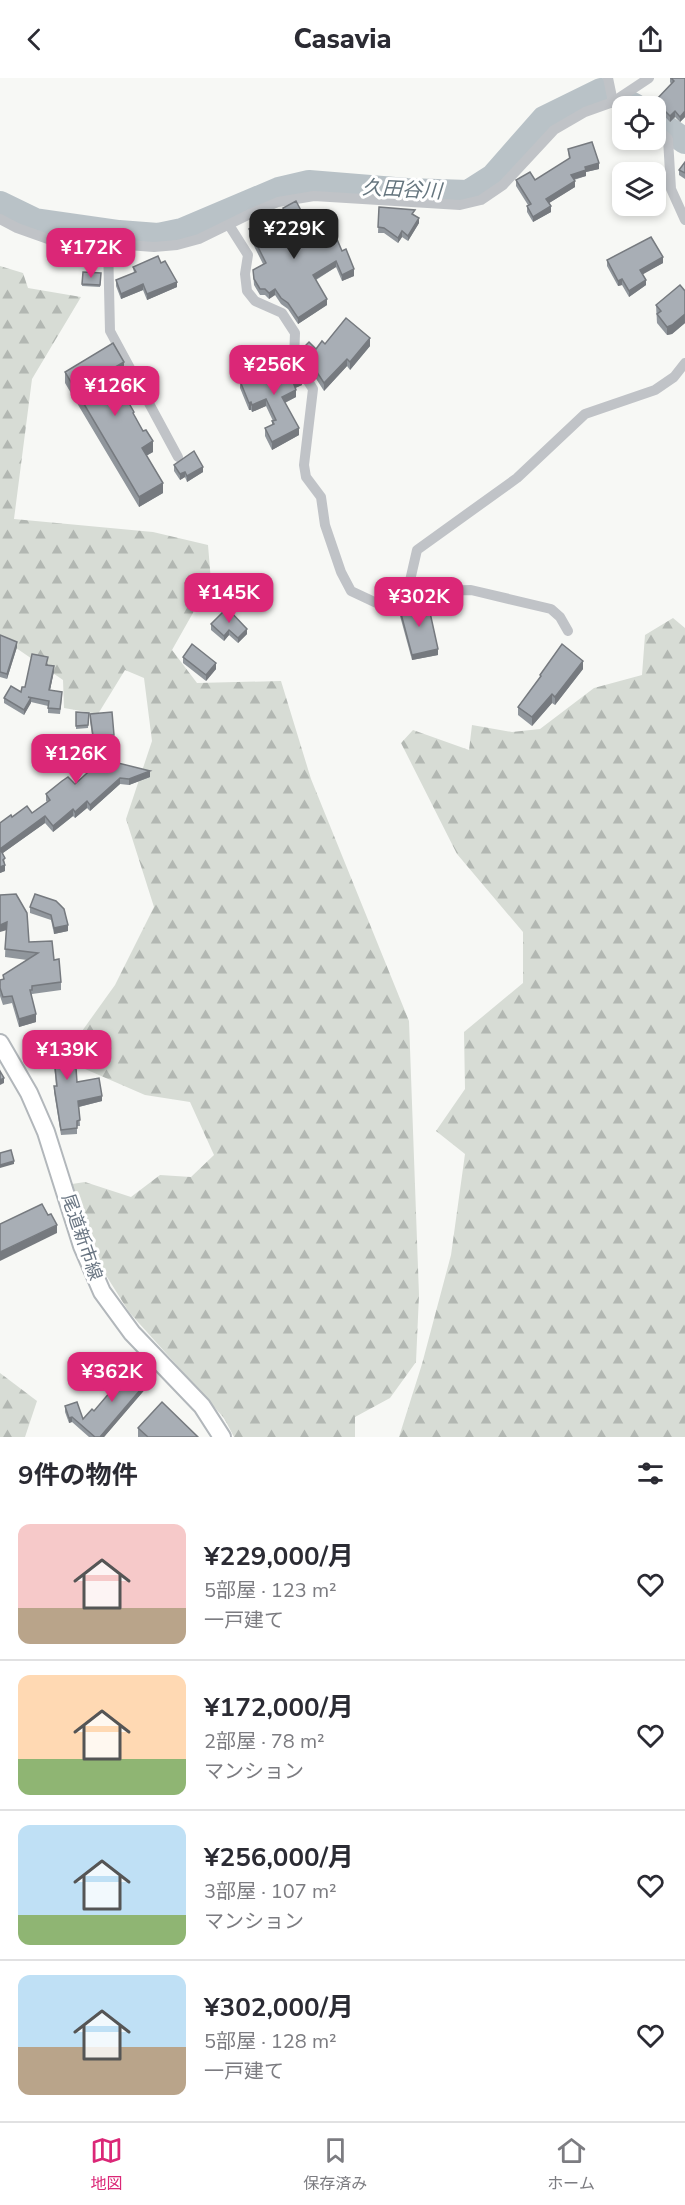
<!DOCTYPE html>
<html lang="ja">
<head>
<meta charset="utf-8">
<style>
  body { margin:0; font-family:"Nunito Sans","Noto Sans JP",sans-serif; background:#f2f2f3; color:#2b2b33; height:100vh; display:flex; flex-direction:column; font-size:22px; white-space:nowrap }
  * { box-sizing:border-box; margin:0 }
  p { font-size:20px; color:#7c7c81 }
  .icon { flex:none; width:33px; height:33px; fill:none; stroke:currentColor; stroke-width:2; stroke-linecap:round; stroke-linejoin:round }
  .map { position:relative; height:1359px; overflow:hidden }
  .sheet { display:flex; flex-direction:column; background:#fff; flex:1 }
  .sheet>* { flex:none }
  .buttons { position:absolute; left:612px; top:18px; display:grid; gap:12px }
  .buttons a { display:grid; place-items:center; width:54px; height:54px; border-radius:12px; background:#fff; box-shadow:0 3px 9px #0003; font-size:30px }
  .price { position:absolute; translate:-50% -51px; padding:0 14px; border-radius:12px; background:#db2777; color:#fff; font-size:20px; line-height:39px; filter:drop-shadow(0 2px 3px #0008) }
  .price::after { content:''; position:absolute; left:50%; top:36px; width:18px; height:14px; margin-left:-9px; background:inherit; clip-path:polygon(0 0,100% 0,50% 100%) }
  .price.current { background:#222; color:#fff }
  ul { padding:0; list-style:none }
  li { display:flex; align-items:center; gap:18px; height:150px; padding:0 18px }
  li+li { border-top:2px solid #e1e1e2 }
  li span { display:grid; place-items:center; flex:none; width:168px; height:120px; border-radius:12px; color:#555 }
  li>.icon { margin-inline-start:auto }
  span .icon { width:72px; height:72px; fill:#fffc; stroke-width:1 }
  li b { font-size:26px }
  h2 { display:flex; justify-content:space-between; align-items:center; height:72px; padding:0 18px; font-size:26px }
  header { display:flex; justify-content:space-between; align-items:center; height:78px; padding:0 18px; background:#fff; font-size:27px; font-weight:800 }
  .tabs { display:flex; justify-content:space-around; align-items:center; height:84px; border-top:2px solid #e1e1e2; background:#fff; font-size:16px; color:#7c7c81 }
  .tabs a { display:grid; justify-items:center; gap:3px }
  .tabs .current { color:#db2777 }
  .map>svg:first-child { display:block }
</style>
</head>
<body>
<header><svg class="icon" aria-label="back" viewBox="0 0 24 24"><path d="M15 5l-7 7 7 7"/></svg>Casavia<svg class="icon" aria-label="share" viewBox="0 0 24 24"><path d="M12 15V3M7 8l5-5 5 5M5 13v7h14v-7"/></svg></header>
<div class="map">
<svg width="685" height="1359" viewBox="0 0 685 1359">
  <defs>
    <pattern id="forest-firs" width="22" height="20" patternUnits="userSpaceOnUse" patternTransform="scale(1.5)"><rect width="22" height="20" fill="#d7dcd5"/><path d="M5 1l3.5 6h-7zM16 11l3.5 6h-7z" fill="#b2b7b2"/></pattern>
  </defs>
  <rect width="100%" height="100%" fill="#f7f8f5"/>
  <g fill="url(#forest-firs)">
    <path d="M0,188l23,7 5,15 53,9 -49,82 -18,140 139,13 55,13 3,36 -39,69 25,33 84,-2 30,98 98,242 10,274 -3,67 -26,36 -35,19v20h-121l-10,-19 -95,-106 -37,-59 -20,-69 13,-2 46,15 29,-22 31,2 23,-22 -24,-53 -45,-7 -83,-36 53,-74 39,-78 -28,-88 26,-78 -8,-63 -19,-8 -27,44 -34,-6 -1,-28 -63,-43z"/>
    <path d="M673,540l12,10v809h-286l23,-73 29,-109 14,-101 -29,-23 29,-42 -1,-57 59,-49v-51l-66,-78 -56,-111 12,-13 56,20 3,-25 40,7 28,-3 54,-41 48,-13 3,-40z"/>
    <path d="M0,1295l37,28 -12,36h-25z"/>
  </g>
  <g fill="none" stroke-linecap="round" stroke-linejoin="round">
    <g stroke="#b9c2c7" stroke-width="26">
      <path d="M628,25l6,3"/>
      <path d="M656,43l29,20"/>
      <path d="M0,126l35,17 84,12 39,3 24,-5 97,-41 30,-7 98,8 61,2 25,-16 51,-58 57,-28"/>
    </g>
    <g stroke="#b2b7bb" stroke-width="20">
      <path id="secondary" d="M0,965l29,50 17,39 36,114 20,46 30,41 70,73 20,31"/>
    </g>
    <g stroke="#c0c3c7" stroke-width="10">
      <path d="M608,0l5,24 9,10"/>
      <path d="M656,50l12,11 3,50 14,31"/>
      <path d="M0,141l17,9 31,11 106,8 23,-2 22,-6 53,-26 26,-11 36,-6 146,9 21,-5 22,-15 51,-55 31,-18 28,-10 36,-24"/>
      <path d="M229,147l19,30 -3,19 2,17 8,10 27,12 13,20 -1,26 19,30 -9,76 2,12 15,20 4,28 16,47 10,19 34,16 37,-16 49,-1 80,19 9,8 8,14"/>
      <path d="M108,166l2,87 68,126"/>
      <path d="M406,520l11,-48 100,-72 68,-64 70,-24 19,-13 11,-14"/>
    </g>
    <use href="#secondary" stroke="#fff" stroke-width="16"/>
  </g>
  <g fill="#90969c">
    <path d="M670,0h15v39l-5,5 -5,-5 -5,5 -15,-16v-5l16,-17 -1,-2z"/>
    <path d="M568,71l31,20 -13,3v4l-12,4 1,7 -26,16 2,9 -18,10 -6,-10v-6l1,-1 -12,-19v-6h19l34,-21z"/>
    <path d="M685,84v17l-6,-4v-5z"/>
    <path d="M379,129l36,8 4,8 -11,18 -6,-4 -4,6 -14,-10h-6z"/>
    <path d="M283,130l24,21 -7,3 10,15 32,4 12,25 -12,5 -6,-14 -20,13 11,25 -29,19 -10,-15 -7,-5 -6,-9 -6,4 -4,-4h-5l-6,-10 -1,-15 10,-6 -14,-28v-7l5,-2v-5l11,-2 18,-9z"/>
    <path d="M607,182l56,3 -21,11 4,11 -17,12 -7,-12 -4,1 -11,-20z"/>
    <path d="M133,189l44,20 -30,13 -4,-10 -22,9 -5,-13v-6l18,-7z"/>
    <path d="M83,194l18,1 -1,14 -18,-1z"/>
    <path d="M685,213v32l-13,11 -5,1 -10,-12 -1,-18z"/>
    <path d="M325,266l45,2 -20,24 -3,-4 -23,25 -22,-34v-8h14z"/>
    <path d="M270,293l32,14 -7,3 1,9 -11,6 14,32 -27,15 -7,-14v-8l7,-3v-4h1l-7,-15 -14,6 -1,-2h-2l-9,-22v-7z"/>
    <path d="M65,294l59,1 -9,5 38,74 -7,4 17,37 -24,14 -74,-124z"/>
    <path d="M174,387l29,7 -16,10 -2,-5 -5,3 -6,-9z"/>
    <path d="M401,525l21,7 16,45 -26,5 -12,-44z"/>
    <path d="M211,546l36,10 -9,9 -9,-8 -5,6 -13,-11z"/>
    <path d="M0,557l17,12 -10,32 -7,-2z"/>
    <path d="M183,579l33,12 -10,12 -23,-18z"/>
    <path d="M48,585v2l6,6 -4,19 12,7 -2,17 -12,-1v-7l-17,-4 -7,13 -20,-12v-5l17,-6z"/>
    <path d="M583,591l-28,36 -3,-2 -20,23 -14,-11v-8l22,-29v-3z"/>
    <path d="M89,635l-1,15 -12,1v-3z"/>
    <path d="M90,636l24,21v6h-3l3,21 36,15 -21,8 -9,-1 -30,27 -3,-3 -12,10 -2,-2 -20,16 -8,-9 -42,30 2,11v7l-5,2v-50l12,-6 20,-4 15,-11 -1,-1v-7l29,-10 21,-19 -6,-44z"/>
    <path d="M0,817l29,47 25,18 7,22v8l-29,4v4l4,24 -17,5 -7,-24 -9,2 -3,-9v-16l3,-1v-4l24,-15 -22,-3 1,-27z"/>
    <path d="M56,823l12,30 -14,3 -3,-14 -21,-7v-6z"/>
    <path d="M38,961l39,43 25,19 -23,6 1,19h-3v8l-16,1 -7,-43v-6h2l-2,-22h-13v-7h-3z"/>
    <path d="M124,1302h29l-49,57h-15l-17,-15 -3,1 -4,-11v-6l18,13 11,-8z"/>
    <path d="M138,1350l60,9h-60z"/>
  </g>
  <g fill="#767a7f">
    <path d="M675,33v6l-5,5v-6z"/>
    <path d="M685,33v6l-5,5v-5z"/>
    <path d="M599,85v6l-13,3v4l-15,4v-5l14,-8z"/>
    <path d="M575,103v6l-29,18v-6z"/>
    <path d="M551,128v6l-18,10v-5z"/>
    <path d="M419,140v5l-11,18v-5z"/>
    <path d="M307,144v7l-10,5v-7z"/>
    <path d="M402,153v6l-4,6v-5z"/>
    <path d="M663,179v6l-23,13v-6z"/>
    <path d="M336,183v6l-23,14v-6z"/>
    <path d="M354,191v7l-12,5v-6z"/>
    <path d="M622,201v6l-4,1v-5z"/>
    <path d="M646,202v5l-17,12v-6z"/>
    <path d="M177,204v5l-30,13v-6z"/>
    <path d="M143,206v6l-22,9v-5z"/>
    <path d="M275,211v6l-6,4v-6z"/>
    <path d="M327,221v6l-29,19v-6z"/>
    <path d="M685,236v9l-13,11 -5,1v-8z"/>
    <path d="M370,260v8l-20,24v-8z"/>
    <path d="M347,281v7l-23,25v-8z"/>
    <path d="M124,284v11l-14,8v-11z"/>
    <path d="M302,300v7l-9,4v-7z"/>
    <path d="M296,312v7l-14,7v-7z"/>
    <path d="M266,321v7l-14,6v-7z"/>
    <path d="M251,324v8h-2v-7z"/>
    <path d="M299,350v7l-27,15v-8z"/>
    <path d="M153,363v11l-11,6v-10z"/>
    <path d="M203,389v5l-16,10v-6z"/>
    <path d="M185,394v5l-5,3v-6z"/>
    <path d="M163,405v10l-24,14v-10z"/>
    <path d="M247,551v5l-9,9v-5z"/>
    <path d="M229,552v5l-5,6v-5z"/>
    <path d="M17,564v5l-10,32v-5z"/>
    <path d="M438,571v6l-26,5v-5z"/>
    <path d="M583,583v8l-28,36v-8z"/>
    <path d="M216,585v6l-10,12v-6z"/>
    <path d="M54,588v5l-5,24v-5z"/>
    <path d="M552,616v9l-20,23v-9z"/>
    <path d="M31,620v5l-7,12v-5z"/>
    <path d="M150,693v6l-21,8v-6z"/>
    <path d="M120,700v6l-30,27v-6z"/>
    <path d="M87,723v7l-12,10v-6z"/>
    <path d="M73,731v7l-20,16v-6z"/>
    <path d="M45,738v7l-45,32v-6z"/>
    <path d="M5,787v6l-5,2v-6z"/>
    <path d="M7,844v8l-7,2v-7z"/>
    <path d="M68,847v6l-14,3v-6z"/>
    <path d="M36,936v8l-17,5v-8z"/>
    <path d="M4,1000v5l-4,2v-5z"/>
    <path d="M102,1018v5l-24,6v-6z"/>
    <path d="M14,1083v3l-14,4v-3z"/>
    <path d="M57,1147v8l-57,28v-9z"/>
    <path d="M153,1297v5l-49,57h-4z"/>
    <path d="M72,1339v5l-3,1v-5z"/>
  </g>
  <g fill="#a8aeb5" stroke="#767a7f" stroke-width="1.5">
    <path d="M671,0h14v33l-5,6 -5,-6 -5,5 -15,-15 19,-20z"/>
    <path d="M592,64l7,21 -14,4 1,3 -15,5 4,6 -29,18 5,7 -18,11 -6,-11 4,-2 -15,-24 14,-8 5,8 35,-22 -2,-9z"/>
    <path d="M685,84v11l-6,-3z"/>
    <path d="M296,123l11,21 -10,5 13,20 26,-10 6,14 4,-2 8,20 -12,6 -6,-14 -23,14 14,24 -29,19 -10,-15 -7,-5 -6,-9 -6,4 -4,-4h-5l-6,-10 -1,-9 13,-7 -17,-34 7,-3 -2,-4 10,-5 1,3 19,-9 -1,-3z"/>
    <path d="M379,129l36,3 -3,4 7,4 -11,18 -6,-5 -4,7 -14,-10 -6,-1z"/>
    <path d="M651,159l12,20 -23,13 6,10 -17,11 -7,-12 -4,2 -11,-21z"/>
    <path d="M158,178l3,7 4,-2 12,21 -30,12 -4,-10 -22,10 -5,-14 20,-8 -3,-5z"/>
    <path d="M83,194l18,1 -1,12 -18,-1z"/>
    <path d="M680,207l5,6v23l-13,11 -5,2 -10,-13 4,-3 -5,-6z"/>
    <path d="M346,240l24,20 -20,24 -3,-3 -23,24 -22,-34 7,-7 7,7 6,-8 3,3z"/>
    <path d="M113,265l11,19 -14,8 24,42 -1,1 10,18 3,-1 7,11 -11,7 21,35 -24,14 -74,-125z"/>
    <path d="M291,283l11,17 -9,4 3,8 -14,7 17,31 -27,14 -7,-14 9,-4 -2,-3 4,-1 -10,-21 -14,6 -1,-3 -2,1 -9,-22 29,-12 1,2z"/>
    <path d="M194,373l9,16 -16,9 -2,-4 -5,2 -6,-9z"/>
    <path d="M412,522l2,7 7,-2 1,5 7,-2 9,41 -26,6 -12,-45h2l-1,-7z"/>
    <path d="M227,530l20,21 -9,9 -9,-8 -5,6 -13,-12z"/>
    <path d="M0,557l17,7 -10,32 -7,-2z"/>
    <path d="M192,566l24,19 -10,12 -23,-18z"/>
    <path d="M562,566l21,17 -28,36 -3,-3 -20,23 -14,-10 23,-31 -1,-1z"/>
    <path d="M32,576l16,3 -2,8 8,1 -5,24 13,2 -2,17 -12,-1 1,-7 -21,-4 3,1 -7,12 -20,-12 7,-12 10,6 1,-5h3z"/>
    <path d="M76,634l13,1 -1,12 -12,1z"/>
    <path d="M112,634l2,23h-4l4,27 36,9 -21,8 -9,-1 -30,27 -3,-4 -12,11 -2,-3 -20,17 -8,-10 -45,33v-26l11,-8 1,2 15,-11 5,7 18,-13 -4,-6 16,-13 6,-4 7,7 22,-20 -7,-50z"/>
    <path d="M0,771l5,9 -2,2 2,5 -5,2z"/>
    <path d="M16,816l11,19 2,29 23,-1 2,19 5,-1 2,23 -29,4v4h-2l6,24 -17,5 -7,-23 -9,1 -3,-9v-8l4,-1 -1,-4 35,-22 -33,-4 2,-27 -7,3v-30z"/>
    <path d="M35,816l21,7 8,8 4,16 -14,3 -3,-13 -21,-8z"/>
    <path d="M42,955h22l1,36 11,-1 1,14 22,-4 3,18 -24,5 2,19 -3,1v7l-16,2 -7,-44h3l-3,-28 -13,1v-7h-3v-13h4z"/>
    <path d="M0,993l4,7 -4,2z"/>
    <path d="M11,1072l3,11 -14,4v-12z"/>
    <path d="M42,1126l6,11 3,-1 6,11 -57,27v-28z"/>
    <path d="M138,1285l15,12 -53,62h-5l-23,-20 -3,1 -4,-12 12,-4 6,17 9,-10 2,2 28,-33 2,2z"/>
    <path d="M162,1324l36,35h-50l-10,-9z"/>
  </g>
  <g text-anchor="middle" stroke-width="6" stroke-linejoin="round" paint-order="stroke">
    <g font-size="18" fill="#6a7683" stroke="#fff">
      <text transform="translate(82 1159) rotate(71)" y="6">尾道新市線</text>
    </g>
    <g font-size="20" font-style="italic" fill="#66767f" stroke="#fff">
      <text transform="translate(402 111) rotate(3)" y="7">久田谷川</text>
    </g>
  </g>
</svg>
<div class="buttons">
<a><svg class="icon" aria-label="locate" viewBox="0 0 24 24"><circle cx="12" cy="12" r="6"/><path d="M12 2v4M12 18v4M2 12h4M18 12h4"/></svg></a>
<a><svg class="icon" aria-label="layers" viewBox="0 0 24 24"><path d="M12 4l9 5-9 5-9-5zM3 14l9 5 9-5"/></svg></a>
</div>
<b class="price current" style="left:294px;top:182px">¥229K</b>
<b class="price" style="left:91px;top:201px">¥172K</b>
<b class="price" style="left:274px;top:318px">¥256K</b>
<b class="price" style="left:115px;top:339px">¥126K</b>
<b class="price" style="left:229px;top:546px">¥145K</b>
<b class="price" style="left:419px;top:550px">¥302K</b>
<b class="price" style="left:76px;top:707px">¥126K</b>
<b class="price" style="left:67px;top:1003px">¥139K</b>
<b class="price" style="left:112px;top:1325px">¥362K</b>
</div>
<section class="sheet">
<h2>9件の物件<svg class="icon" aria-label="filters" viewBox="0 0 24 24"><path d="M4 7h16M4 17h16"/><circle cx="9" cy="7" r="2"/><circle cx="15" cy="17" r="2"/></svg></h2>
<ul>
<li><span style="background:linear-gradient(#f6c9c9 70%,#b9a48a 0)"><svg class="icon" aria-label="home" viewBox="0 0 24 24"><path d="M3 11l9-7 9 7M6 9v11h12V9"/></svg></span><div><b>¥229,000/月</b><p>5部屋 · 123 m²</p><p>一戸建て</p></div><svg class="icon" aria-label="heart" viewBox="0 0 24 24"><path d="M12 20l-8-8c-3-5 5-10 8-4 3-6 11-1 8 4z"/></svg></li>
<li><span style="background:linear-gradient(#ffd9b3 70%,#8fb573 0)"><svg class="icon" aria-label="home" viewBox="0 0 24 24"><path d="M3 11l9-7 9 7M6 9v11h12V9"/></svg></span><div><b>¥172,000/月</b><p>2部屋 · 78 m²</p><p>マンション</p></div><svg class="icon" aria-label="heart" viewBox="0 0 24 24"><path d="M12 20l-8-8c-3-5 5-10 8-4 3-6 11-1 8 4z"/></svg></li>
<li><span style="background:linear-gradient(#bfe0f5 75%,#8fb573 0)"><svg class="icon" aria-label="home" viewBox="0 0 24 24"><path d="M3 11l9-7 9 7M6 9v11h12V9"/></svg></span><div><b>¥256,000/月</b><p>3部屋 · 107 m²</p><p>マンション</p></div><svg class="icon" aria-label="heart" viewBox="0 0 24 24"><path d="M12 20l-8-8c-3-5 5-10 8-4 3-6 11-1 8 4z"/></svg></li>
<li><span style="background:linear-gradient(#bfe0f5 60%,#b9a48a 0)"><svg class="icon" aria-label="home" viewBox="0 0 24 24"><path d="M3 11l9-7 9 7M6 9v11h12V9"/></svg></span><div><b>¥302,000/月</b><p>5部屋 · 128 m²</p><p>一戸建て</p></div><svg class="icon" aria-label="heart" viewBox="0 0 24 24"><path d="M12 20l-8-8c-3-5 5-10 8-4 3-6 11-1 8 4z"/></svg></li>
</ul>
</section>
<nav class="tabs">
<a class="current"><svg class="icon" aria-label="map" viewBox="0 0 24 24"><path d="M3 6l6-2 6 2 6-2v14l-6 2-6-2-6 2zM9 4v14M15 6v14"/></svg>地図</a>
<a><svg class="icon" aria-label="saved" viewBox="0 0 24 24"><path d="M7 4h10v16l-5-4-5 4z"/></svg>保存済み</a>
<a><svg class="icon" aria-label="home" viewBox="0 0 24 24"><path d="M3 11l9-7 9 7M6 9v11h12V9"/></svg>ホーム</a>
</nav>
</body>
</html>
